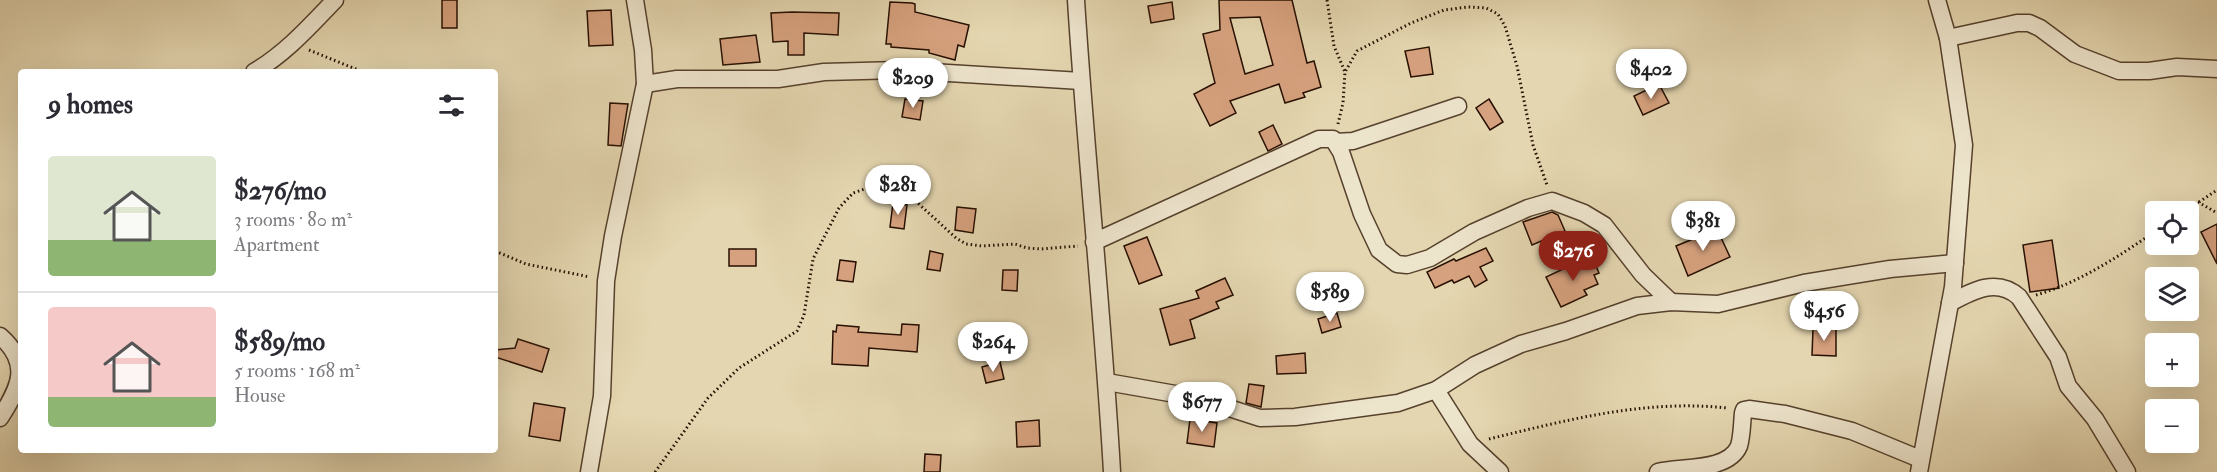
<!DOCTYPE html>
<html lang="en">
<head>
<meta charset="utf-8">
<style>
  body { margin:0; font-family:"IM FELL Double Pica",serif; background:#f7f7f7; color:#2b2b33; height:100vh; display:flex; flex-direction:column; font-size:22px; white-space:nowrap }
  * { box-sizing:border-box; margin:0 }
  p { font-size:20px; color:#7c7c81 }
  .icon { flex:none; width:33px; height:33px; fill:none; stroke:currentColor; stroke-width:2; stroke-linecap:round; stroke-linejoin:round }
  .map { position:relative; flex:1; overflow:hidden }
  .details { position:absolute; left:18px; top:69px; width:480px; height:384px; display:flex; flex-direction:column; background:#fff; border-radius:6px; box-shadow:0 6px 24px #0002 }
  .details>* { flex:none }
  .tools { position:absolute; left:2145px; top:201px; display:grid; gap:12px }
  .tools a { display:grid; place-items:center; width:54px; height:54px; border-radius:6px; background:#fff; box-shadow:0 6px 24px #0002; font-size:30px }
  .price { position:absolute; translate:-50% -51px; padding:0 14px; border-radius:21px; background:#fff; color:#222; font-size:20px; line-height:39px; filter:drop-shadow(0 2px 3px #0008) }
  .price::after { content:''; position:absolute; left:50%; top:36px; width:18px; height:14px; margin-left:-9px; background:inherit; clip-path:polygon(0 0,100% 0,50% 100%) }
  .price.active { background:#8f2418; color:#fff }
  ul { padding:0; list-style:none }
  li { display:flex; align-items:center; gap:18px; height:150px; padding:0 30px }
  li+li { border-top:2px solid #e1e1e2 }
  li span { display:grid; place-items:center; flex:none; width:168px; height:120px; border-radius:6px; color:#555 }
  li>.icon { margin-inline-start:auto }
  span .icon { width:72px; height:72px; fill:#fffc; stroke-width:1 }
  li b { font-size:26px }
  h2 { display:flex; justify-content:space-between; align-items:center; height:72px; padding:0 30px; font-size:26px }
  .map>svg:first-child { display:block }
</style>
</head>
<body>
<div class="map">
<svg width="2217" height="472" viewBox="0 0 2217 472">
  <rect width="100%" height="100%" fill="#e4d6b0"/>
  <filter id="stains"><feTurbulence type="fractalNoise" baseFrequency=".00333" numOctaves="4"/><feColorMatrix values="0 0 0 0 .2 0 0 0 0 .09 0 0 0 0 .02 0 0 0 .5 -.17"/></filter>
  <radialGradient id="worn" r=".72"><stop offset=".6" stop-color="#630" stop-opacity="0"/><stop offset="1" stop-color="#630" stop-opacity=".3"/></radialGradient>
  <g fill="#d6a17e" stroke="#270f00" stroke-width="1.5" fill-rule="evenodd">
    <rect x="442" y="0" width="15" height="28"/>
    <path d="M1219,0h73l15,63 7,-2 7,26 -18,6 2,4 -20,6 -6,-19 -49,17 6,12 -26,13 -16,-32 21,-11 -12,-49 17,-4zM1260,17l13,48 -28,9 -15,-56z"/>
    <path d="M890,2l22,1 3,1v8l54,13 -5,22 -6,-2 -3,15 -26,-7v-3l-38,-3v-3h-5z"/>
    <path d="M1172,2l2,17 -23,4 -3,-17z"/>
    <path d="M611,10l2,35 -24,1 -2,-35z"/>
    <path d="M792,12l47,1 -1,22 -34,-2v22h-16v-14l-15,1 -2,-29z"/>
    <path d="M756,35l4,27 -37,3 -3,-26z"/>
    <path d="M1429,47l4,27 -22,3 -6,-26z"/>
    <path d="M1659,84l10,19 -26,12 -9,-19z"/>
    <path d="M905,99l18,2 -3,19 -18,-3z"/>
    <path d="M1489,99l14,23 -13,8 -14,-22z"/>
    <path d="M610,103l18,1 -7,42 -13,-1z"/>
    <path d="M1273,125l9,19 -14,7 -9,-19z"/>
    <path d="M893,203l14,2 -3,24 -14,-2z"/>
    <path d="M957,207l19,2 -3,24 -18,-3z"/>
    <path d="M1552,212l6,3 7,16 -33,14 -9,-23z"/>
    <path d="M2217,224v40l-16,-32z"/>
    <path d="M1717,229l13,28 -42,19 -12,-30z"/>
    <path d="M1147,237l15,38 -23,9 -15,-38z"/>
    <path d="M2052,240l7,48 -29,4 -7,-47z"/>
    <path d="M1486,248l7,13 -13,6 7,13 -12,7 -6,-11 -15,7 -2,-3 -17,8 -8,-16 27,-13 2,2z"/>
    <rect x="729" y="249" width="27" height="17"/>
    <path d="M930,251l13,3 -3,17 -13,-2z"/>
    <path d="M1593,259l6,14 -5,2 4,9 -14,6 3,5 -26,12 -15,-30 36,-17 1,3z"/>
    <path d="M840,260l16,2 -3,20 -16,-2z"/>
    <path d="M1003,270h15l-1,21 -15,-1z"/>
    <path d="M1225,278l8,17 -17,7 3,6 -29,12 5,18 -25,7 -10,-36 39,-11 -3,-7z"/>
    <path d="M1337,313l4,14 -19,6 -4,-14z"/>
    <path d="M902,324l17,1 -2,27 -48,-4 -1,18 -36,-2 1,-33 3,1 1,-7 22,2 -1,5 43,3z"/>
    <path d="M1813,329h23v27l-24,-1z"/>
    <path d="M518,339l31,10 -7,23 -47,-15v-7l20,-2z"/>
    <path d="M1305,353l1,20 -29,1 -1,-18z"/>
    <path d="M1000,362l4,17 -18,4 -4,-16z"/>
    <path d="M1249,384l15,2 -3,21 -15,-4z"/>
    <path d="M534,403l31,5 -5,33 -31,-5z"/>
    <path d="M1190,419l27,4 -3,24 -27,-4z"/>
    <path d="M1039,420l1,26 -23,1 -1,-25z"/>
    <path d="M925,454l16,1 -1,17h-16z"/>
  </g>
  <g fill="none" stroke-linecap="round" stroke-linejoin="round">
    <g stroke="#56412c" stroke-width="19">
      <g id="street">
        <path d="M1076,0c10,158 27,314 36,472"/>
        <path d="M1948,38l69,-15h12l11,5 35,26 44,17h30l28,-4 40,2"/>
        <path d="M254,72c32,-19 55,-45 81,-72"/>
        <path d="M645,84l32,-5h101l46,-7 75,-2 182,11"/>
        <path d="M1335,142l18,-1 105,-35"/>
        <path d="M1094,242l225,-103h14l8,13 21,62 17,36 18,14 10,1 23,-7 44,-26 54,-24 24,-7 32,12 20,12 39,50 28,27"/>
        <path d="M1950,303c22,-12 47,-26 69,-6l39,60 10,29 27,33 32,53"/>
        <path d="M0,336c32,28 19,52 0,82"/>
        <path d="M1107,382l91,16 62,20 35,-1 103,-14 38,-13 39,-25 46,-21 45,-13 71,-25 34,-4 47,2 86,-21 86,-14 65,-6"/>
        <path d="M1436,390l34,54 30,28"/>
        <path d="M589,472l13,-76 4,-115 7,-45 32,-152 -2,-34 -8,-50"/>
        <path d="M1658,472c22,-6 70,0 81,-26 3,-10 3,-23 4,-33l1,-3 5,-1 36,5 67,17 68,28"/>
        <path d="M1919,472l34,-185 11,-142 -16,-107 -11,-38"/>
      </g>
    </g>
    <g stroke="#270f00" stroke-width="3" stroke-dasharray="1.5 3" stroke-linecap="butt">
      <path d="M1327,0l7,46 11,26"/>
      <path d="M309,50l54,22"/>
      <path d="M1338,124l5,-21 2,-31 12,-21 54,-28 33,-13 24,-3 18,1 12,6 7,12 12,40 16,79 14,40"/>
      <path d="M2198,202l19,11"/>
      <path d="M2184,212l33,-22"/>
      <path d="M495,251l31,13 64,13"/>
      <path d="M2036,295c43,-12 83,-39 120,-64"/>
      <path d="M1489,439c78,-19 157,-40 238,-31"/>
      <path d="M655,472l53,-74 31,-30 58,-37 7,-16 9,-56 26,-51 14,-15 26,-9 11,1 19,10 47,43 10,6 16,2 33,-2 12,4 14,1 37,-3"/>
    </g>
    <use href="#street" stroke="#ede4cc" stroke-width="16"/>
  </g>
  <rect width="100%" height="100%" filter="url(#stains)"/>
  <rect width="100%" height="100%" fill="url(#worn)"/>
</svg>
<div class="tools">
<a><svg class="icon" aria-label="locate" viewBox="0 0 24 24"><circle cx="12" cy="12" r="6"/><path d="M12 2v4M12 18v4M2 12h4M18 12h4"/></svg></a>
<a><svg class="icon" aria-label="layers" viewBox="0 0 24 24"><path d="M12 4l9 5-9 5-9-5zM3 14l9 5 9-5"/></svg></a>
<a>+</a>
<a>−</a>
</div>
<b class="price" style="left:1651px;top:100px">$402</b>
<b class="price" style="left:913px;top:109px">$209</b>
<b class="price" style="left:898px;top:216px">$281</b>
<b class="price" style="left:1703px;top:252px">$381</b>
<b class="price active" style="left:1573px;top:282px">$276</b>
<b class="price" style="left:1330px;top:323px">$589</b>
<b class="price" style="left:1824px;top:342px">$456</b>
<b class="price" style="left:993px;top:373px">$264</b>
<b class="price" style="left:1202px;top:433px">$677</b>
<section class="details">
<h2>9 homes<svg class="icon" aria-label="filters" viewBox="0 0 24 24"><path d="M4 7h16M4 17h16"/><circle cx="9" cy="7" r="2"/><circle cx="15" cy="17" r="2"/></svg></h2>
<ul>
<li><span style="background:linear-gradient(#dfe7d0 70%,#8fb573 0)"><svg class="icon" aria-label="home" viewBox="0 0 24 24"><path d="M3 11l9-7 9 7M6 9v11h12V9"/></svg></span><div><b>$276/mo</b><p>3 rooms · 80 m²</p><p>Apartment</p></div></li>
<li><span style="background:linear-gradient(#f6c9c9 75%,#8fb573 0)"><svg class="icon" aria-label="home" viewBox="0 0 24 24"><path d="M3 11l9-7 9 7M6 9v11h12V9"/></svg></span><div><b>$589/mo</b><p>5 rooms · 168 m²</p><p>House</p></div></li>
</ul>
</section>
</div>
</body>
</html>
